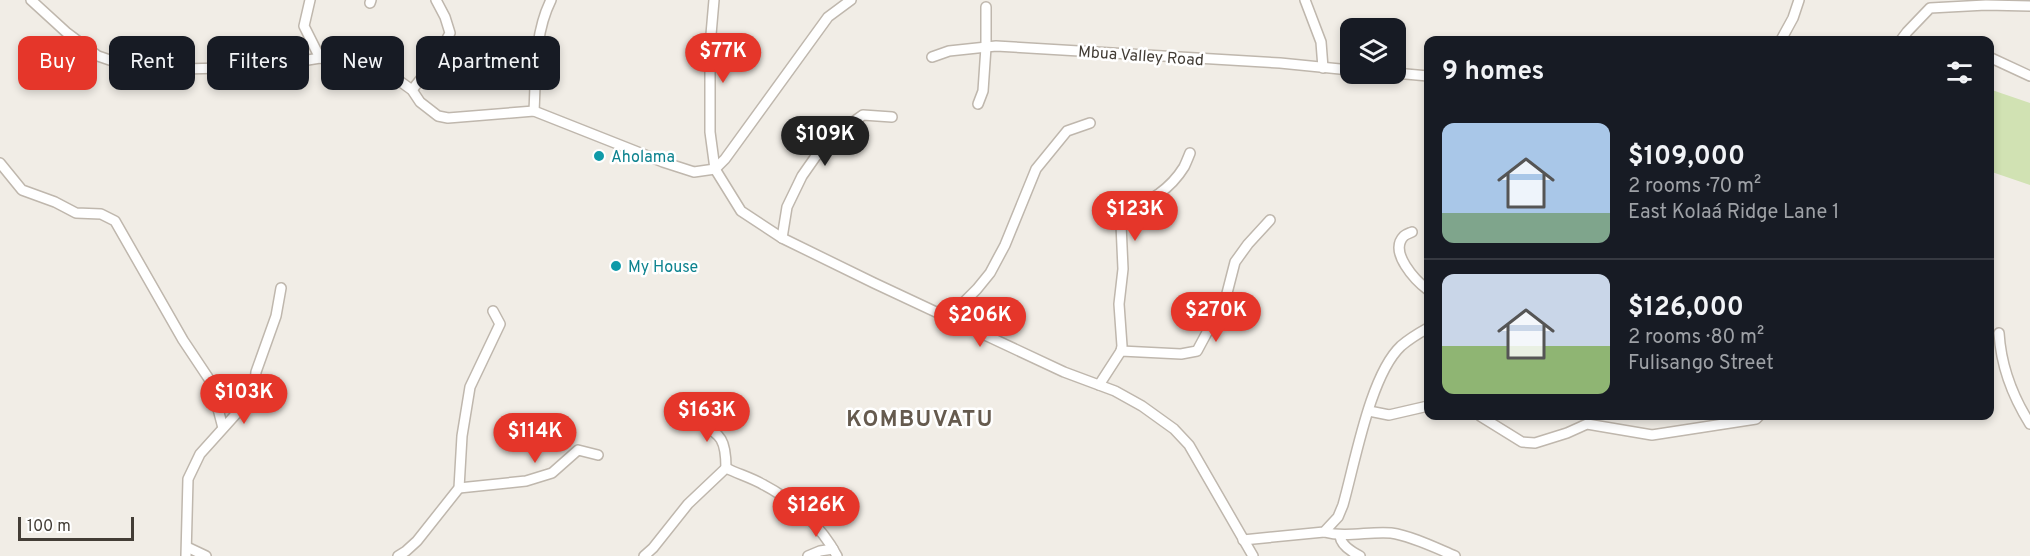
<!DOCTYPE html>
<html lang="en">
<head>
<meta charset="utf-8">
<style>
  body { margin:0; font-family:Overpass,sans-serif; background:#242831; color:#f1f3f6; height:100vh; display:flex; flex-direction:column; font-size:22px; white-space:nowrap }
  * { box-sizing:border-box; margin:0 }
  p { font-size:20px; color:#9ea1a6 }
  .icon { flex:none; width:33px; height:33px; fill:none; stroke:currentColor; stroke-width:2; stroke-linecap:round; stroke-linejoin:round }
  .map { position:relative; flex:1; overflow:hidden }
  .sheet { position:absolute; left:1424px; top:36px; width:570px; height:384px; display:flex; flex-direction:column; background:#171b24; border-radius:12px; box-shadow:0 3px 9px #0003 }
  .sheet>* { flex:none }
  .hud { position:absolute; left:18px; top:36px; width:570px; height:54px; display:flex; gap:12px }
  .buttons { position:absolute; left:1340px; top:18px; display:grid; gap:12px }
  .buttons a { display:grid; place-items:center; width:66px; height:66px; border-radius:12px; background:#171b24; box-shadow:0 3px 9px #0003; font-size:30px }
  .scale { position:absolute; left:18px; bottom:15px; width:116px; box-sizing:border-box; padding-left:6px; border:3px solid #433d36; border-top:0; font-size:16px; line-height:21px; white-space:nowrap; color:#433d36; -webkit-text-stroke:4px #fff; paint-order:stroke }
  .price { position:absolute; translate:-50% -51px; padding:0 14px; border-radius:21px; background:#e5362a; color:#fff; font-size:20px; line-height:39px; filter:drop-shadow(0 2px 3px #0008) }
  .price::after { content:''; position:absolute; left:50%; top:36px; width:18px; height:14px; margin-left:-9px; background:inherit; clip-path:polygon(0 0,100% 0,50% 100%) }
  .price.active { background:#222; color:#fff }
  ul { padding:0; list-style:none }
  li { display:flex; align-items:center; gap:18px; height:150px; padding:0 18px }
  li+li { border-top:2px solid #363941 }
  li span { display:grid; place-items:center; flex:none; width:168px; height:120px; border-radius:12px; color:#555 }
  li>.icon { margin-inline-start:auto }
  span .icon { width:72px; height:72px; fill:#fffc; stroke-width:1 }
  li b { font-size:26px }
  h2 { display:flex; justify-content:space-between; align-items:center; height:72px; padding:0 18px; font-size:26px }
  .pill { padding:0 21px; border-radius:12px; background:#171b24; box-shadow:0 3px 9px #0003; font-size:21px; line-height:54px }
  .pill.active { background:#e5362a; color:#fff }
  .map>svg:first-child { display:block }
</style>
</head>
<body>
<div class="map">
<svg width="2030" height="556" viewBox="0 0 2030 556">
  <rect width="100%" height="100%" fill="#f1ede6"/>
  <path fill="#d1e2b3" d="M1989,89l41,14v82l-41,-14z"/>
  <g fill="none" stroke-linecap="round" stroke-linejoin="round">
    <g stroke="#bfb7ad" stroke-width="12">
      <g id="minor">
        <path d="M31,0l35,32 32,24 41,14 126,-3 55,-9 60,9 32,23 8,12 18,14 10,2 86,-7 129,51 31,10 21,-3"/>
        <path d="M310,0l-6,26 16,32"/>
        <path d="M714,0l-4,46v86l5,37 26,42 41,27 92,45 190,89 51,19 27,15 32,23 15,16 64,111"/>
        <path d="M1305,0l16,42 2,26"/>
        <path d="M370,3l1,-3"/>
        <path d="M1781,40l12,-22 6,-18"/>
        <path d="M1901,40l6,-8 23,-24 56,-3 44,1"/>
        <path d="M932,57l17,-6 47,-5 284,17 70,7"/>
        <path d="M1989,57l41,19"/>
        <path d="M1395,73l33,3"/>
        <path d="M412,90l23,-29 15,-28 -5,-16 -9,-17"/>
        <path d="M978,104l5,-13 3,-44v-40"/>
        <path d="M534,111c2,-37 0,-77 17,-111"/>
        <path d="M0,163l22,27 33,12 21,11 25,1 14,7 68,119 28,42 12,46"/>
        <path d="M715,169l10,-10 103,-142 23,-17"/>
        <path d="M1412,232c-2,1 -6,2 -8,4 -16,16 12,45 24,54"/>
        <path d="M782,238l5,-31 15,-31 14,-20 33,-31 14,-10 29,2"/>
        <path d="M947,319l30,-30 13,-16 15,-28 31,-76 31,-38 23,-8"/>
        <path d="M1999,333c2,33 14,64 31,91"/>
        <path d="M1121,351l1,-5 -3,-42 4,-35 -2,-45 5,-16c23,-4 45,-20 58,-41 2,-4 4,-9 6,-14"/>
        <path d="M1099,385l22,-34 60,3 16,-3 29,-54 9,-35 13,-18 22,-24"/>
        <path d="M1369,411l20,4 39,-9"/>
        <path d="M1480,416l42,26 13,1 32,-10 20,-9 65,11 104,-16 3,-3"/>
        <path d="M693,417c26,18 33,18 33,51"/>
        <path d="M459,488l67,-7 26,-8 26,-23 20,5"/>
        <path d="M1324,532c23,6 45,-1 67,1 21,3 45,15 64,23"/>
        <path d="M1340,536c1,9 12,16 20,20"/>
        <path d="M1243,540l81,-8 14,-15 5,-12c12,-42 27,-130 58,-159 8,-7 18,-13 27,-18"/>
        <path d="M187,547l19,9"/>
        <path d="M186,556l2,-77 12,-25 54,-60 2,-22 20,-56 5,-28"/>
        <path d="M398,556l8,-5 11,-10 42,-53 3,-52 8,-49 30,-63 -7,-13"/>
        <path d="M644,556l9,-8 35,-44 38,-36c12,6 26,10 38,17 29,15 58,42 73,71"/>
        <path d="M808,556l12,-5 13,-2"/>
      </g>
    </g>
    <use href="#minor" stroke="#fff" stroke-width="9"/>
  </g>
  <g fill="#0f9aa8" stroke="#fff" stroke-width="2">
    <circle cx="599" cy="156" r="6"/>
    <circle cx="616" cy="266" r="6"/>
  </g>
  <g text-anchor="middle" stroke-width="5" stroke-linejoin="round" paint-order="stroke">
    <g font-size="16" fill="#433d36" stroke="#fff">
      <text transform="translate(1141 55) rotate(4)" y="6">Mbua Valley Road</text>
    </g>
    <g font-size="16" fill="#0d838f" stroke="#fff" text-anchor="start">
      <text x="611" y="162">Aholama</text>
      <text x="628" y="272">My House</text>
    </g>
    <g font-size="22" font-weight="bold" letter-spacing="1.5" fill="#655a4e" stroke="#fff">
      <text x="920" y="426">KOMBUVATU</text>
    </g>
  </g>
</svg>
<div class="buttons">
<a><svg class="icon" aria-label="layers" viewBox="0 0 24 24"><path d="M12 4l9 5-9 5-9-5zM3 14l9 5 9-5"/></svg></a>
</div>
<div class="scale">100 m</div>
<b class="price" style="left:723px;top:84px">$77K</b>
<b class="price active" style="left:825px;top:167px">$109K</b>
<b class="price" style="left:1135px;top:242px">$123K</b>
<b class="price" style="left:1216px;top:343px">$270K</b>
<b class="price" style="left:980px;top:348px">$206K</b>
<b class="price" style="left:244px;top:425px">$103K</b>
<b class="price" style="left:707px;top:443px">$163K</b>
<b class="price" style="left:535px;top:464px">$114K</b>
<b class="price" style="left:816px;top:538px">$126K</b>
<div class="hud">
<a class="pill active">Buy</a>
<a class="pill">Rent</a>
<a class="pill">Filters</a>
<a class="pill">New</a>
<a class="pill">Apartment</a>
</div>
<section class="sheet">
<h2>9 homes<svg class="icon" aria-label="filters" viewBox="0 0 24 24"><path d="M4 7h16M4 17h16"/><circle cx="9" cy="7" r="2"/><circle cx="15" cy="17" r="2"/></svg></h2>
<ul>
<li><span style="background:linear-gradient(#a9c7e8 75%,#7fa58c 0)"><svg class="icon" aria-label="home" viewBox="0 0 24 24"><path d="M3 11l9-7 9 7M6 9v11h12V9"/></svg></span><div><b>$109,000</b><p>2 rooms · 70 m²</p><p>East Kolaá Ridge Lane 1</p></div></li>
<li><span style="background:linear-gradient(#c9d6e8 60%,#8fb573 0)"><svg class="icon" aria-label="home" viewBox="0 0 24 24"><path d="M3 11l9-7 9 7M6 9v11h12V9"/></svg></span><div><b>$126,000</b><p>2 rooms · 80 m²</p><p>Fulisango Street</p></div></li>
</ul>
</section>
</div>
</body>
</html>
